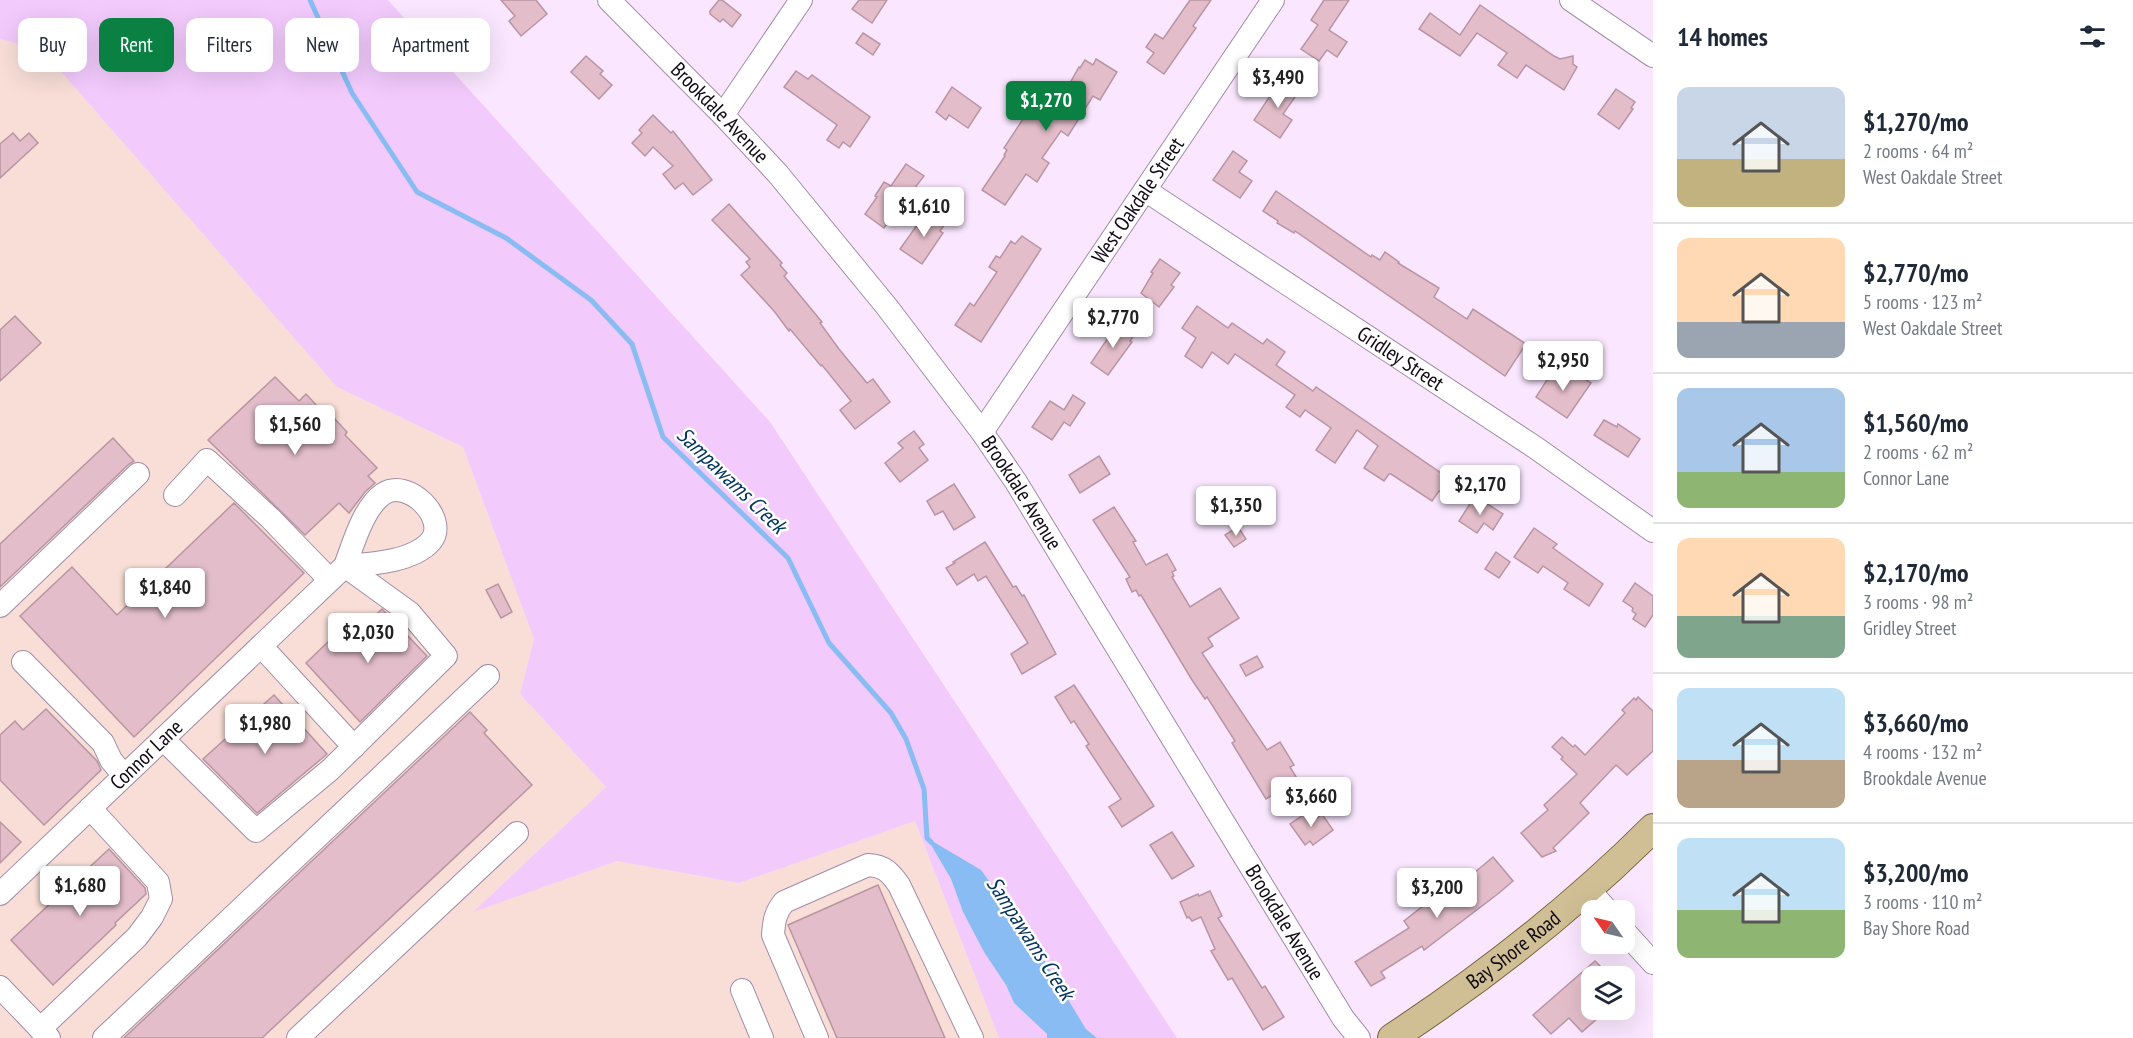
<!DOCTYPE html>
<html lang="en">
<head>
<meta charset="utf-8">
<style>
  body { margin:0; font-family:"PT Sans Narrow",sans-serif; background:#f2f2f3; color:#1f2937; height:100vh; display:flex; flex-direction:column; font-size:22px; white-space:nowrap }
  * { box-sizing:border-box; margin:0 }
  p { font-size:20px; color:#747a83 }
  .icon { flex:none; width:33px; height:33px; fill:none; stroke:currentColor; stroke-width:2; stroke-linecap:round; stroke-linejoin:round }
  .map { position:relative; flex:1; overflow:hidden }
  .drawer { display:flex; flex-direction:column; background:#fff; width:480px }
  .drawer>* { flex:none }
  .top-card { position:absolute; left:18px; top:18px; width:570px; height:54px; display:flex; gap:12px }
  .needle { width:39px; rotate:304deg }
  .tools { position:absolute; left:1581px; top:900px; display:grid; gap:12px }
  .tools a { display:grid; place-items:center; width:54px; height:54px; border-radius:12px; background:#fff; box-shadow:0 6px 24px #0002; font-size:30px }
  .price { position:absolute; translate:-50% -51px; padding:0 14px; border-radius:6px; background:#fff; color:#222; font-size:20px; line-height:39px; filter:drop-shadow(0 2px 3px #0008) }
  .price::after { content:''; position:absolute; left:50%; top:36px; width:18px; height:14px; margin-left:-9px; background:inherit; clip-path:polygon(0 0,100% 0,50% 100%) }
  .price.current { background:#0b8043; color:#fff }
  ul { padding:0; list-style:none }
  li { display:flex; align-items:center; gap:18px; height:150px; padding:0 24px }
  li+li { border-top:2px solid #e0e1e3 }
  li span { display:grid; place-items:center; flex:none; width:168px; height:120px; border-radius:12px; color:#555 }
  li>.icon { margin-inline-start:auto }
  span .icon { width:72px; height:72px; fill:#fffc; stroke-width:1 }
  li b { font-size:26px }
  h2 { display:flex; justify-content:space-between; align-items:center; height:72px; padding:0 24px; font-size:26px }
  .pill { padding:0 21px; border-radius:12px; background:#fff; box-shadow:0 6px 24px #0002; font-size:21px; line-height:54px }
  .pill.current { background:#0b8043; color:#fff }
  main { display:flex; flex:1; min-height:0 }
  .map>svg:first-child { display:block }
</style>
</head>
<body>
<main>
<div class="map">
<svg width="1653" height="1038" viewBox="0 0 1653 1038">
  <rect width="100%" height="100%" fill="#fae7ff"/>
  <path fill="#f8ded7" d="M0,39l42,11 295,337 126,60 71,192 -14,55 86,93 -132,124 143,-50 122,22 176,-62 84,217h-999z"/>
  <path fill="#f2cafc" d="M0,0h388l382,422 407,616h-80l-11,-9 -53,-87 -86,-91 -19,-12 23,40 12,33 21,40 22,33 8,18 33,31v4h-48l-84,-217 -176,62 -122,-22 -144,51 133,-125 -86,-93 14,-55 -71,-192 -126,-60 -295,-337 -42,-11z"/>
  <path fill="#88bcf2" d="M927,838l54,32 52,72 53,87 11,9h-50v-4l-33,-31 -8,-18 -22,-33 -21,-40 -12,-33z"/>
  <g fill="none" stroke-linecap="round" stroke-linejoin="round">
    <path stroke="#88bcf2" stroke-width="5" d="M310,0l42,93 65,99 89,46 85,62 41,44 31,93 125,121 41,85 62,70 15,26 18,50 3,49 4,4"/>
  </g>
  <g fill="#e3beca" stroke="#b995a1" stroke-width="1.5">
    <path d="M501,0h35l11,14 -26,22 -12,-15 6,-5z"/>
    <path d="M719,0h3l19,15 -9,12 -9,-8 -3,3 -10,-8v-3z"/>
    <path d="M859,0h28l-15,23 -20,-14z"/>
    <path d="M1190,0h21l-18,26 3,2 -32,46 -17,-12 7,-9 -8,-6 9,-13 8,5z"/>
    <path d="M1324,0h25l-20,30 18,12 -10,15 -10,-7 -8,11 -18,-12 17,-24 -7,-5z"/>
    <path d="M1480,5l74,51 6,3 13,-3v8l4,3 -13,23 -38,-25 -9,13 -19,-13 9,-12 -30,-20 -17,23 -41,-27 11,-16 30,22z"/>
    <path d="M863,33l17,11 -7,11 -17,-12z"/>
    <path d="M586,56l17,15 -3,3 12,11 -13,14 -28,-27z"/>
    <path d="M1096,59l21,13 -17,28 -7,-4 -25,40 -7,-5 -19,27 7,5 -12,19 -11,-8 -21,31 -23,-15 23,-34 -1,-1 3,-5 -3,-2 23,-35 7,4 6,-9 16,10 15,-25 -5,-3 13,-23 1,1 5,-8 8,5z"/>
    <path d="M796,71l12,8 4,-4 58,42 -20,30 -7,-5 -4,6 -12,-8 10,-15 -53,-38z"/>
    <path d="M1282,78l18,12 -17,24 9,6 -12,18 -26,-18z"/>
    <path d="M952,87l29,21 -13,20 -19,-13 -3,5 -10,-8z"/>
    <path d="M1616,89l19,13 -4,6 2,1 -14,20 -21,-15z"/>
    <path d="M653,115l18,18 2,-2 39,49 -19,15 -10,-12 -8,6 -12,-15 10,-8 -20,-19 -8,9 -13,-13 10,-10 -3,-3z"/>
    <path d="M13,133l7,8 9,-8 9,10 -38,35v-34z"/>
    <path d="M1233,151l14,10 -8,11 13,9 -12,17 -27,-18z"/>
    <path d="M906,164l18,12 -40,52 -19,-14 12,-17 -2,-1 9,-14 7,4z"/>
    <path d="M1276,191l95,66 1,-2 8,5 5,-8 14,10 -1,1 41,25 -5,9 33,22 6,-10 53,35 -21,32 -210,-145 -1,2 -17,-10 1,-2 -15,-10z"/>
    <path d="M729,204l53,59 -2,2 7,8 -3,3 38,46 -2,1 19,26 28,34 6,-4 17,23 -35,27 -15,-19 11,-9 -29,-36 -1,1 -31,-37 -1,2 -15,-20 -33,-36 9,-8 -4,-5 4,-3 -38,-39z"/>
    <path d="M927,211l18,13 -5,7 3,2 -21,31 -22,-15z"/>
    <path d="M1022,236l19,13 -60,93 -26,-17 15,-22 4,3 23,-34 -8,-5 7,-11 4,2 11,-17 4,3z"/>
    <path d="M1160,259l20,14 -9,12 3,2 -15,20 -18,-14 12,-20 -2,-1z"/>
    <path d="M1197,306l31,22 4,-5 31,21 4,-5 18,13 -9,13 37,26 3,-4 138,95 -9,13 -6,-4 -7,10 -41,-27h-2l-5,7 -20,-13 14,-22 -21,-16 -22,33 -19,-13 15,-22 -26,-18 -5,7 -14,-10 9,-12 -60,-41 -7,10 -16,-12 -10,16 -17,-12 11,-18 -14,-10z"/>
    <path d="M15,316l26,27 -41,38v-51z"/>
    <path d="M1118,323l17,11 -5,7 2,1 -24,33 -17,-12z"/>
    <path d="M1554,369l14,10 5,-7 18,11 -24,35 -31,-21z"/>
    <path d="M275,377l24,24 7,-7 25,27 3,-3 13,14 -2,3 32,33 -9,8 7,7 -10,9 -16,21 -10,-10 -34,32 -97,-95z"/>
    <path d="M1073,395l12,8 -15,23 -6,-4 -12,18 -20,-13 18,-26 14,9z"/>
    <path d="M1604,420l13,7 1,-3 22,15 -12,18 -34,-22z"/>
    <path d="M914,431l10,13 -5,4 9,12 -28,22 -15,-19 18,-15 -5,-5z"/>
    <path d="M113,438l21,23 -5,3 -129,123v-43z"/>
    <path d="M1099,456l11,18 -30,19 -11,-18z"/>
    <path d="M954,484l21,33 -21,13 -11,-19 -8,4 -8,-14z"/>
    <path d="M1475,496l28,18 -10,16 -9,-7 -7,10 -18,-12z"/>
    <path d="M234,503l70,70 -170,164 -114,-121 52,-49 45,48z"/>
    <path d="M1114,507l22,34 -3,1 13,23 21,-11 9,16 -4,2 2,4 -2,1 18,30 30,-19 19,30 -31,20 5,8 -11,7 65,97 13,-8 14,23 -4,2 8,13 -32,19 -34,-56 3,-2 -28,-44 -2,2 -13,-19 -51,-85 -2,1 -3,-6 -4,2 -6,-13 4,-2 -37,-57z"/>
    <path d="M1238,527l8,12 -12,8 -9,-12z"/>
    <path d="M1534,528l23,16 -4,4 50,36 -14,22 -25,-17 4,-6 -25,-17 -5,7 -24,-16z"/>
    <path d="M985,542l28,45 3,-1 6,10 2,-1 32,59 -34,20 -11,-20 17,-11 -42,-67 -8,5 -4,-7 -17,11 -11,-17 9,-5 -2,-1z"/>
    <path d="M1496,552l14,10 -11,16 -14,-9z"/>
    <path d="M1635,583l18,13v19l-8,12 -12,-8 3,-5 -4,-3 1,-3 -10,-7z"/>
    <path d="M498,584l14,28 -11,6 -15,-28z"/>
    <path d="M382,609l45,47 -67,66 -54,-59 24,-23 9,9z"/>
    <path d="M1257,656l6,11 -17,9 -6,-11z"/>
    <path d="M1074,685l80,121 -32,21 -13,-20 12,-8 -35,-53 3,-2 -15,-23 -3,2 -16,-26z"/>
    <path d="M274,695l53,59 -70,59 -54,-54z"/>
    <path d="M1638,697l15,14v40l-26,24 -11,-10 -36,38 9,10 -36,35 3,3 -14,6 -21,-24 27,-23 -4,-5 33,-31 -16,-15 2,-2 -11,-10 10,-10 11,10 2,-2 10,10 40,-42 -3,-3 12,-12 2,2z"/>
    <path d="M46,709l51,52 4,9 -57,55 -44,-45v-45l15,-14 8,9z"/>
    <path d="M470,712l17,18 -3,3 48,52 -270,253h-138z"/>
    <path d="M1311,810l6,8 5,-4 11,16 -20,15 -3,-4 -5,4 -15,-21z"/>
    <path d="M0,822l21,20 -21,21z"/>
    <path d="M1172,832l22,34 -22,13 -22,-34z"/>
    <path d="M109,849l36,39 1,6 -31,29 1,2 -63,60 -42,-45z"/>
    <path d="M1493,857l20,24 -14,12 -75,57 -2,-4 -41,26 4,6 -14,8 -16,-24 54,-34 -5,-7 47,-37 4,5z"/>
    <path d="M878,885l67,153h-108l-49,-113z"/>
    <path d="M1210,891l12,25 -4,2 44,70 3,-2 19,31 -21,13 -31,-52 -4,2 -17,-29 4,-2 -14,-32 -9,4 -3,-4 -2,1 -7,-16 18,-8 1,2z"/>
    <path d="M1595,961l15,15h-18v34h15l-25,22 -13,-14 -18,16 -18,-19z"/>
  </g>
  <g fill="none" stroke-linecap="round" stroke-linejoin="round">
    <g stroke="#a18ca7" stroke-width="24">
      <g id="minor">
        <path id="s1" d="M609,0l114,115 55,59 109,133 95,125 34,50 327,536 16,20"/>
        <path d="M1571,0l82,56"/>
        <path d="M723,115l78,-115"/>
        <path id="s2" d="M1145,190l391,258 117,83"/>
        <path id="s3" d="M982,432l291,-432"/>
        <path d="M175,495l32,-35 63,58 60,62"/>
        <path d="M0,606l138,-132"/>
        <path d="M261,646l93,101"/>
        <path d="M23,662l80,81 8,17 13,16"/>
        <path d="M163,739l93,92 74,-61 116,-114 -36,-43 -65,-47"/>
        <path d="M1588,889l19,21"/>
        <path id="s4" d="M0,894l345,-328c8,-21 18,-58 38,-72 25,-17 66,25 48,47 -18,21 -61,23 -86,25"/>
        <path d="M1624,931l29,32"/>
        <path d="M0,987l49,51"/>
        <path d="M742,990l20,48"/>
        <path d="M40,1029l97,-92 15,-20 9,-18 -3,-17 -68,-74"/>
        <path d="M104,1038l384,-362"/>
        <path d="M298,1038l219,-205"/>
        <path d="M817,1038l-44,-103c1,-14 2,-22 11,-33l84,-37c16,1 22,7 31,20l73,153"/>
      </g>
    </g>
    <g stroke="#786339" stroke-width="30">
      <g id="major">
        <path id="s5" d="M1392,1038c94,-62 181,-130 261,-210"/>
      </g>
    </g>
    <use href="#minor" stroke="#fff" stroke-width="22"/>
    <use href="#major" stroke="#d0bf95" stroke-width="28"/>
  </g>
  <g text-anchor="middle" stroke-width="5" stroke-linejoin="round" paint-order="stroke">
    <g font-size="21" fill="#100812" stroke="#fff">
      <text dy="7" stroke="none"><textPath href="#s1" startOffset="158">Brookdale Avenue</textPath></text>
      <text dy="7" stroke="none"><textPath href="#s3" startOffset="279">West Oakdale Street</textPath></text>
      <text dy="7" stroke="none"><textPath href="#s2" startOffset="306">Gridley Street</textPath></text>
      <text dy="7" stroke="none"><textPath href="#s1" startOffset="644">Brookdale Avenue</textPath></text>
      <text dy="7" stroke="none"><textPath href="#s4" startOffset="202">Connor Lane</textPath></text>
      <text dy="7" stroke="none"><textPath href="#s1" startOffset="1148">Brookdale Avenue</textPath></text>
      <text dy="7" stroke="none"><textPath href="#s5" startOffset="150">Bay Shore Road</textPath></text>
    </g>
    <g font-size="22" font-style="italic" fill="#043660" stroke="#fff">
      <text transform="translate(732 480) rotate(44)" y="8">Sampawams Creek</text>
      <text transform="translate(1031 938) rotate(57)" y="8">Sampawams Creek</text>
    </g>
  </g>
</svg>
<div class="tools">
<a><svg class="needle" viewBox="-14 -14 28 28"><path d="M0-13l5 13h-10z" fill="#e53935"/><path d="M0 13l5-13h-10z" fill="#747a83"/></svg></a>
<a><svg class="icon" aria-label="layers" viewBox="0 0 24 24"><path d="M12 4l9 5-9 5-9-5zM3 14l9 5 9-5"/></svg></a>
</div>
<b class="price" style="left:1278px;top:109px">$3,490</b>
<b class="price current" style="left:1046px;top:132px">$1,270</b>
<b class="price" style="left:924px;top:238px">$1,610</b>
<b class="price" style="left:1113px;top:349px">$2,770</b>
<b class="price" style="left:1563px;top:392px">$2,950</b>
<b class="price" style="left:295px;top:456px">$1,560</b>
<b class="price" style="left:1480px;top:516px">$2,170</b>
<b class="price" style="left:1236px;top:537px">$1,350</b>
<b class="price" style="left:165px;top:619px">$1,840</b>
<b class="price" style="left:368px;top:664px">$2,030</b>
<b class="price" style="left:265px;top:755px">$1,980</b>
<b class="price" style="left:1311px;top:828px">$3,660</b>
<b class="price" style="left:80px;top:917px">$1,680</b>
<b class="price" style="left:1437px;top:919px">$3,200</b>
<div class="top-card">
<a class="pill">Buy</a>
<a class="pill current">Rent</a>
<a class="pill">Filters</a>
<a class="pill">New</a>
<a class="pill">Apartment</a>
</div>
</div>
<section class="drawer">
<h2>14 homes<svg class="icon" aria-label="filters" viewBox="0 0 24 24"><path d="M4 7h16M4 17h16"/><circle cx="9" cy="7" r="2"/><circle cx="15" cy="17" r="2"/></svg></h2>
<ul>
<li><span style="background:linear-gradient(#c9d6e8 60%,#c2b280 0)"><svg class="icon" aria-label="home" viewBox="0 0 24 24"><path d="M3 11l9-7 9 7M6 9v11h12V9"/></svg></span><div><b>$1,270/mo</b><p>2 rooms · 64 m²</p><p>West Oakdale Street</p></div></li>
<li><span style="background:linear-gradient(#ffd9b3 70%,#9aa5b1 0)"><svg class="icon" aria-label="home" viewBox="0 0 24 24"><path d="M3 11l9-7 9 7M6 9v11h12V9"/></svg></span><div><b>$2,770/mo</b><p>5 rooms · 123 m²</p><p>West Oakdale Street</p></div></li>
<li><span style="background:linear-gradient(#a9c7e8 70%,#8fb573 0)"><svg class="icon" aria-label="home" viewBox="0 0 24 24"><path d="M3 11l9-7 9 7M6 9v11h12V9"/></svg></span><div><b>$1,560/mo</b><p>2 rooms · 62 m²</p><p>Connor Lane</p></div></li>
<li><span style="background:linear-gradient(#ffd9b3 65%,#7fa58c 0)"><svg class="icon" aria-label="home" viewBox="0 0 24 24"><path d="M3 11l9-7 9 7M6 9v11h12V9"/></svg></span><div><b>$2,170/mo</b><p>3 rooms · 98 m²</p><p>Gridley Street</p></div></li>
<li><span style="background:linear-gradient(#bfe0f5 60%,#b9a48a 0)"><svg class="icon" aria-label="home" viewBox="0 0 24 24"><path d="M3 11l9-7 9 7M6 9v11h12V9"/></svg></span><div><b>$3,660/mo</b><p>4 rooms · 132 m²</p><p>Brookdale Avenue</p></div></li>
<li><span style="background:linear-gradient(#bfe0f5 60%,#8fb573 0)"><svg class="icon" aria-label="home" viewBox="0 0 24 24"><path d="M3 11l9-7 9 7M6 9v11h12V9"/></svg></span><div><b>$3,200/mo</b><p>3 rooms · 110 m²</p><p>Bay Shore Road</p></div></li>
</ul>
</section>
</main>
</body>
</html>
